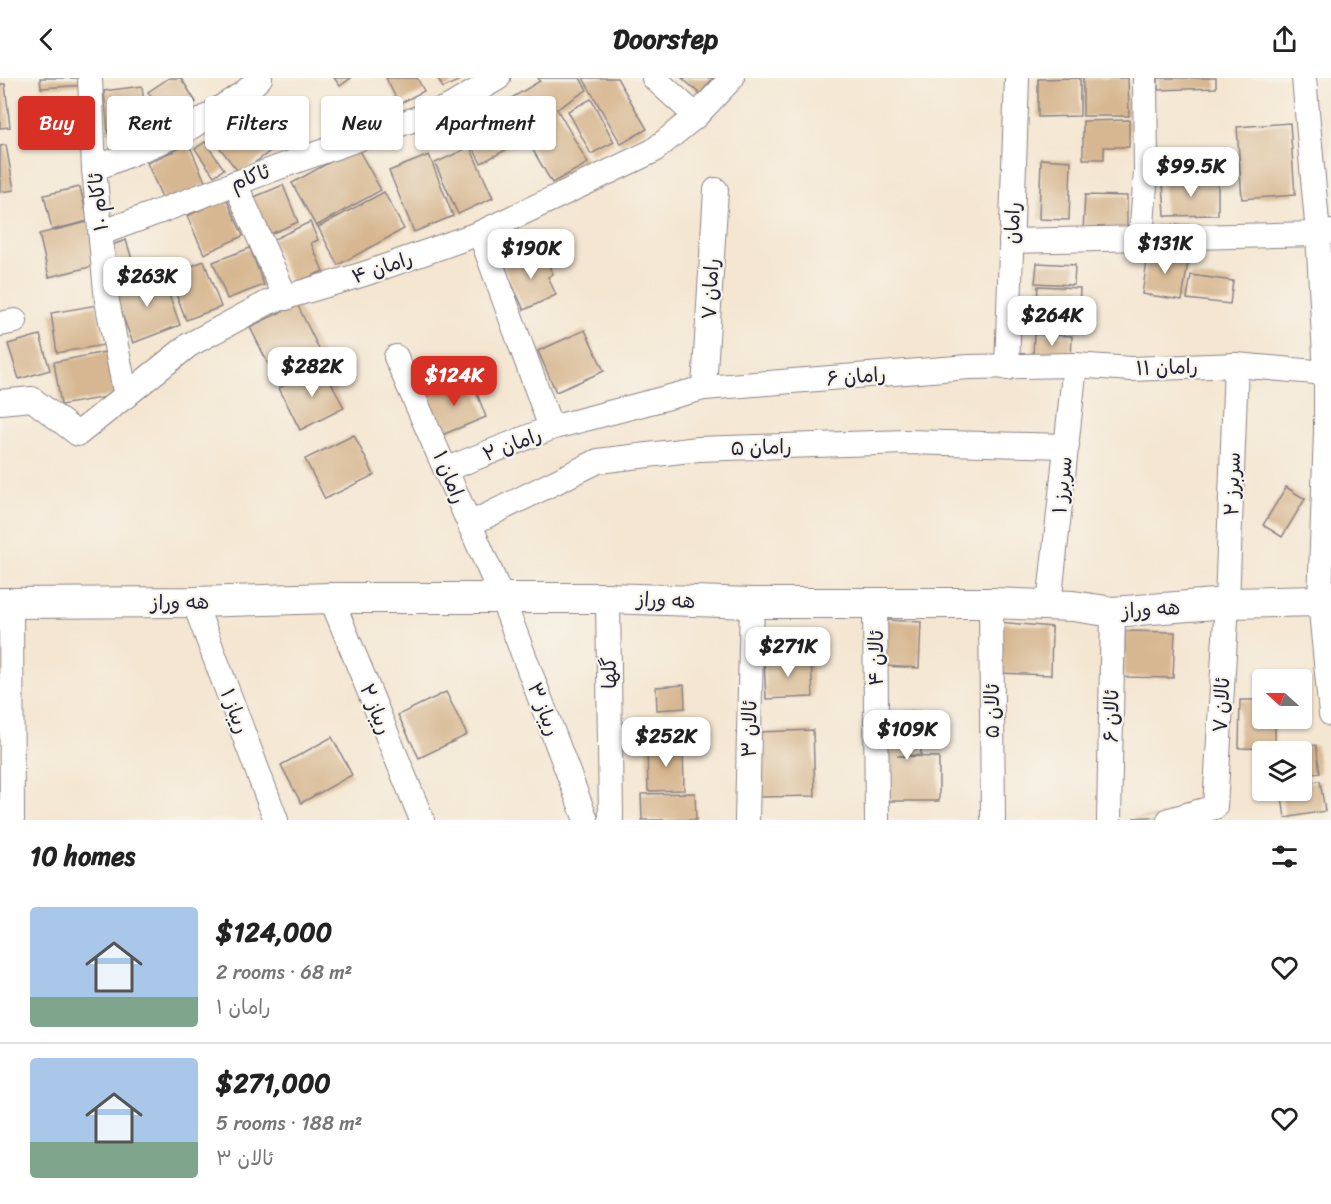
<!DOCTYPE html>
<html lang="en">
<head>
<meta charset="utf-8">
<style>
  body { margin:0; font-family:Sriracha,"Playpen Sans Arabic",sans-serif; background:#f6f6f6; color:#222; height:100vh; display:flex; flex-direction:column; font-size:22px; white-space:nowrap }
  * { box-sizing:border-box; margin:0 }
  p { font-size:20px; color:#767676 }
  .icon { flex:none; width:33px; height:33px; fill:none; stroke:currentColor; stroke-width:2; stroke-linecap:round; stroke-linejoin:round }
  .map { position:relative; height:742px; overflow:hidden }
  .sheet { display:flex; flex-direction:column; background:#fff; flex:1 }
  .sheet>* { flex:none }
  .top-card { position:absolute; left:18px; top:18px; width:600px; height:54px; display:flex; gap:12px }
  .needle { width:39px; rotate:291deg }
  .controls { position:absolute; left:1252px; top:591px; display:grid; gap:12px }
  .controls a { display:grid; place-items:center; width:60px; height:60px; border-radius:6px; background:#fff; box-shadow:0 2px 4px #0004; font-size:30px }
  .price { position:absolute; translate:-50% -51px; padding:0 14px; border-radius:12px; background:#fff; color:#222; font-size:20px; line-height:39px; filter:drop-shadow(0 2px 3px #0008) }
  .price::after { content:''; position:absolute; left:50%; top:36px; width:18px; height:14px; margin-left:-9px; background:inherit; clip-path:polygon(0 0,100% 0,50% 100%) }
  .price.selected { background:#d93025; color:#fff }
  ul { padding:0; list-style:none }
  li { display:flex; align-items:center; gap:18px; height:150px; padding:0 30px }
  li+li { border-top:2px solid #e0e0e0 }
  li span { display:grid; place-items:center; flex:none; width:168px; height:120px; border-radius:6px; color:#555 }
  li>.icon { margin-inline-start:auto }
  span .icon { width:72px; height:72px; fill:#fffc; stroke-width:1 }
  li b { font-size:26px }
  h2 { display:flex; justify-content:space-between; align-items:center; height:72px; padding:0 30px; font-size:26px }
  .tag { padding:0 21px; border-radius:6px; background:#fff; box-shadow:0 2px 4px #0004; font-size:21px; line-height:54px }
  .tag.selected { background:#d93025; color:#fff }
  header { display:flex; justify-content:space-between; align-items:center; height:78px; padding:0 30px; background:#fff; font-size:27px; font-weight:700 }
  .map>svg:first-child { display:block }
</style>
</head>
<body>
<header><svg class="icon" aria-label="back" viewBox="0 0 24 24"><path d="M15 5l-7 7 7 7"/></svg>Doorstep<svg class="icon" aria-label="share" viewBox="0 0 24 24"><path d="M12 15V3M7 8l5-5 5 5M5 13v7h14v-7"/></svg></header>
<div class="map">
<svg width="1331" height="742" viewBox="0 0 1331 742">
  <rect width="100%" height="100%" fill="#f7f3e8"/>
  <filter id="ink" filterUnits="userSpaceOnUse"><feTurbulence type="fractalNoise" baseFrequency=".0167" numOctaves="2"/><feDisplacementMap in="SourceGraphic" scale="12" xChannelSelector="R" yChannelSelector="G"/><feConvolveMatrix kernelMatrix="1 2 1 2 8 2 1 2 1" color-interpolation-filters="sRGB"/></filter>
  <filter id="wash" filterUnits="userSpaceOnUse"><feTurbulence type="fractalNoise" baseFrequency=".008" numOctaves="4" result="noise"/><feDisplacementMap in="SourceGraphic" scale="24" xChannelSelector="R" yChannelSelector="G"/><feGaussianBlur stdDeviation="1.35" result="paint"/><feColorMatrix in="noise" values="0 0 0 0 0 0 0 0 0 0 0 0 0 0 0 0 0 1.4 0 .05"/><feComposite in="paint" operator="in"/></filter>
  <g filter="url(#wash)">
    <rect width="100%" height="100%" fill="#f4e6d1"/>
    <g id="blocks">
      <g fill="#d7b791">
        <path d="M40,0h46v7l-45,3z"/>
        <path d="M169,0h12l15,24 -30,18 -18,-28z"/>
        <path d="M334,0h17l-11,8z"/>
        <path d="M386,0h31l7,13 -25,13z"/>
        <path d="M438,0h26l-21,10z"/>
        <path d="M538,0h42l7,12 -30,19 31,54 -36,20 -47,-81 35,-21z"/>
        <path d="M583,0h34l30,51 -26,15z"/>
        <path d="M682,0h31l-13,16z"/>
        <path d="M1080,0v38l-42,1v-38z"/>
        <path d="M1083,0h45l1,38h-46z"/>
        <path d="M1158,0h58v10l-58,2z"/>
        <path d="M0,6h5l5,43 -10,1z"/>
        <path d="M142,8l5,43 -39,4 -4,-42z"/>
        <path d="M591,21l23,43 -23,12 -23,-43z"/>
        <path d="M244,23l34,44 -38,29 -34,-44z"/>
        <path d="M499,27l20,38 -38,20 -20,-38z"/>
        <path d="M1129,42v27h-25v12h-21v-38z"/>
        <path d="M1290,45l5,72 -53,4 -5,-72z"/>
        <path d="M205,64l19,27 -10,7 -19,-27z"/>
        <path d="M189,66l17,40 -42,18 -17,-39z"/>
        <path d="M6,67l8,45 -14,2v-46z"/>
        <path d="M357,69l24,43 -65,36 -24,-43z"/>
        <path d="M470,69l23,51 -35,16 -23,-51z"/>
        <path d="M429,77l24,61 -39,16 -25,-61z"/>
        <path d="M1041,81l30,2 -2,59 -30,-1z"/>
        <path d="M1218,102v35l-53,1 -2,-34z"/>
        <path d="M283,107l15,37 -30,13 -16,-37z"/>
        <path d="M80,109l8,34 -36,9 -8,-35z"/>
        <path d="M384,114l20,37 -66,36 -20,-38z"/>
        <path d="M1085,117l42,1v36l-44,-2z"/>
        <path d="M226,120l17,38 -39,18 -17,-38z"/>
        <path d="M88,144l10,43 -49,12 -10,-43z"/>
        <path d="M310,144l8,18 -7,3 12,28 -31,14 -20,-45z"/>
        <path d="M126,162l10,32 -19,6 -11,-31z"/>
        <path d="M250,170l14,37 -37,14 -14,-37z"/>
        <path d="M1149,171l40,7 -7,44 -40,-6z"/>
        <path d="M542,172l11,24 -5,3 8,18 -32,15 -20,-43z"/>
        <path d="M204,183l17,46 -35,13 -17,-45z"/>
        <path d="M1037,185l38,2 -1,20 -39,-2z"/>
        <path d="M161,195l19,52 -47,18 -20,-52z"/>
        <path d="M1191,197l42,6 -3,23 -43,-5z"/>
        <path d="M1038,208l42,2 -2,42 -43,-3z"/>
        <path d="M297,226l27,55 -47,23 -27,-55z"/>
        <path d="M97,227l7,40 -47,8 -6,-40z"/>
        <path d="M585,252l19,41 -48,21 -18,-41z"/>
        <path d="M1034,256l38,2 -1,24 -38,-2z"/>
        <path d="M40,257l10,35 -31,9 -11,-35z"/>
        <path d="M110,273l8,44 -57,10 -7,-43z"/>
        <path d="M323,288l21,42 -44,22 -21,-42z"/>
        <path d="M471,300l15,39 -49,20 -15,-40z"/>
        <path d="M354,357l20,40 -49,24 -20,-40z"/>
        <path d="M1286,409l19,12 -23,38 -19,-12z"/>
        <path d="M887,542l34,2 -2,46 -34,-2z"/>
        <path d="M998,544l54,5 -1,48 -53,-2z"/>
        <path d="M1125,553l50,1 -2,46 -49,-1z"/>
        <path d="M811,580l2,39 -47,2 -2,-39z"/>
        <path d="M684,607l1,23 -28,2 -1,-23z"/>
        <path d="M446,614l21,43 -48,23 -21,-43z"/>
        <path d="M1240,622h23v18h12v31l-36,-1z"/>
        <path d="M920,633l1,44 -24,1 42,1v44h-55l-1,-89z"/>
        <path d="M813,652l2,66 -56,1 -2,-65z"/>
        <path d="M332,659l20,38 -51,28 -20,-38z"/>
        <path d="M1316,667l4,28 -18,2v-23l-17,-2z"/>
        <path d="M683,668l1,44 -36,1 -1,-44z"/>
        <path d="M1320,703l5,30 -40,7 -4,-28h21v-7z"/>
        <path d="M695,715l1,27h-54l-1,-26z"/>
        <path d="M1163,738v4h-29v-2z"/>
      </g>
    </g>
  </g>
  <g filter="url(#ink)">
    <use href="#blocks" fill-opacity="0" stroke="#8b8486" stroke-width="1.5"/>
    <g fill="none" stroke-linecap="round" stroke-linejoin="round">
      <g stroke="#8b8486" stroke-width="26">
        <g id="minor">
          <path d="M90,0l4,91 13,132 19,95"/>
          <path d="M654,0l42,38"/>
          <path d="M1304,0l14,156 8,139v59l-6,169 11,113"/>
          <path d="M94,91l88,-36 63,-41 15,-14"/>
          <path d="M235,105l51,115"/>
          <path d="M101,155l192,-71 156,-55 49,-29"/>
          <path d="M1141,160l5,-66 -1,-94"/>
          <path d="M1011,163l307,-7 13,-2"/>
          <path d="M0,246l15,-3"/>
          <path d="M396,279l106,241 84,222"/>
          <path d="M1007,290l10,-290"/>
          <path d="M704,310l12,-198"/>
          <path d="M0,324l32,-3 46,35 111,-89 80,-43 95,-28 116,-41 173,-82 43,-35 36,-38"/>
          <path d="M551,350l153,-40 265,-21 106,-2 56,4 105,-4 90,8"/>
          <path d="M447,391l104,-41 -71,-195"/>
          <path d="M470,446l128,-63 100,-12 208,-7 161,4"/>
          <path d="M331,520l91,222"/>
          <path d="M608,520l3,222"/>
          <path d="M194,524l82,218"/>
          <path d="M11,525l1,217"/>
          <path d="M991,525l2,217"/>
          <path d="M875,526l2,216"/>
          <path d="M1049,527l26,-240"/>
          <path d="M747,742l5,-217"/>
          <path d="M1109,742l4,-208"/>
          <path d="M1169,742l46,-13 12,-204 9,-238"/>
        </g>
      </g>
      <g stroke="#8b8486" stroke-width="32">
        <path id="tertiary" d="M0,525l194,-1 137,-4h277l144,5h239l82,3 40,6 114,-9 93,-2 11,-3"/>
      </g>
      <use href="#minor" stroke="#fff" stroke-width="24"/>
      <use href="#tertiary" stroke="#fff" stroke-width="30"/>
    </g>
  </g>
  <g text-anchor="middle" stroke-width="4.5" stroke-linejoin="round" paint-order="stroke">
    <g font-size="20" fill="#22223b" stroke="#f7f3e8">
      <text transform="translate(250 99) rotate(-20)" y="7">ئاکام</text>
      <text transform="translate(98 124) rotate(-96)" y="7">ئاکام ۱۰</text>
      <text transform="translate(1012 145) rotate(-88)" y="7">رامان</text>
      <text transform="translate(382 189) rotate(-19)" y="7">رامان ۴</text>
      <text transform="translate(710 211) rotate(-87)" y="7">رامان ۷</text>
      <text transform="translate(1167 289) rotate(-2)" y="7">رامان ۱۱</text>
      <text transform="translate(856 298) rotate(-5)" y="7">رامان ۶</text>
      <text transform="translate(512 366) rotate(-21)" y="7">رامان ۲</text>
      <text transform="translate(761 369) rotate(-2)" y="7">رامان ۵</text>
      <text transform="translate(450 399) rotate(67)" y="7">رامان ۱</text>
      <text transform="translate(1232 406) rotate(-88)" y="7">سربرز ۲</text>
      <text transform="translate(1062 407) rotate(-84)" y="7">سربرز ۱</text>
      <text transform="translate(666 522) rotate(2)" y="7">هه وراز</text>
      <text transform="translate(180 524) rotate(-1)" y="7">هه وراز</text>
      <text transform="translate(1151 531) rotate(-4)" y="7">هه وراز</text>
      <text transform="translate(876 580) rotate(-90)" y="7">ئالان ۴</text>
      <text transform="translate(609 595) rotate(-91)" y="7">گلها</text>
      <text transform="translate(1221 627) rotate(-87)" y="7">ئالان ۷</text>
      <text transform="translate(376 631) rotate(68)" y="7">ریباز ۲</text>
      <text transform="translate(544 631) rotate(69)" y="7">ریباز ۳</text>
      <text transform="translate(235 633) rotate(69)" y="7">ریباز ۱</text>
      <text transform="translate(992 633) rotate(-90)" y="7">ئالان ۵</text>
      <text transform="translate(1111 638) rotate(-89)" y="7">ئالان ۶</text>
      <text transform="translate(749 651) rotate(-89)" y="7">ئالان ۳</text>
    </g>
  </g>
</svg>
<div class="controls">
<a><svg class="needle" viewBox="-14 -14 28 28"><path d="M0-13l5 13h-10z" fill="#e53935"/><path d="M0 13l5-13h-10z" fill="#767676"/></svg></a>
<a><svg class="icon" aria-label="layers" viewBox="0 0 24 24"><path d="M12 4l9 5-9 5-9-5zM3 14l9 5 9-5"/></svg></a>
</div>
<b class="price" style="left:1191px;top:120px">$99.5K</b>
<b class="price" style="left:1165px;top:197px">$131K</b>
<b class="price" style="left:531px;top:202px">$190K</b>
<b class="price" style="left:147px;top:230px">$263K</b>
<b class="price" style="left:1052px;top:269px">$264K</b>
<b class="price" style="left:312px;top:320px">$282K</b>
<b class="price selected" style="left:454px;top:329px">$124K</b>
<b class="price" style="left:788px;top:600px">$271K</b>
<b class="price" style="left:907px;top:683px">$109K</b>
<b class="price" style="left:666px;top:690px">$252K</b>
<div class="top-card">
<a class="tag selected">Buy</a>
<a class="tag">Rent</a>
<a class="tag">Filters</a>
<a class="tag">New</a>
<a class="tag">Apartment</a>
</div>
</div>
<section class="sheet">
<h2>10 homes<svg class="icon" aria-label="filters" viewBox="0 0 24 24"><path d="M4 7h16M4 17h16"/><circle cx="9" cy="7" r="2"/><circle cx="15" cy="17" r="2"/></svg></h2>
<ul>
<li><span style="background:linear-gradient(#a9c7e8 75%,#7fa58c 0)"><svg class="icon" aria-label="home" viewBox="0 0 24 24"><path d="M3 11l9-7 9 7M6 9v11h12V9"/></svg></span><div><b>$124,000</b><p>2 rooms · 68 m²</p><p>رامان ۱</p></div><svg class="icon" aria-label="heart" viewBox="0 0 24 24"><path d="M12 20l-8-8c-3-5 5-10 8-4 3-6 11-1 8 4z"/></svg></li>
<li><span style="background:linear-gradient(#a9c7e8 70%,#7fa58c 0)"><svg class="icon" aria-label="home" viewBox="0 0 24 24"><path d="M3 11l9-7 9 7M6 9v11h12V9"/></svg></span><div><b>$271,000</b><p>5 rooms · 188 m²</p><p>ئالان ۳</p></div><svg class="icon" aria-label="heart" viewBox="0 0 24 24"><path d="M12 20l-8-8c-3-5 5-10 8-4 3-6 11-1 8 4z"/></svg></li>
</ul>
</section>
</body>
</html>
